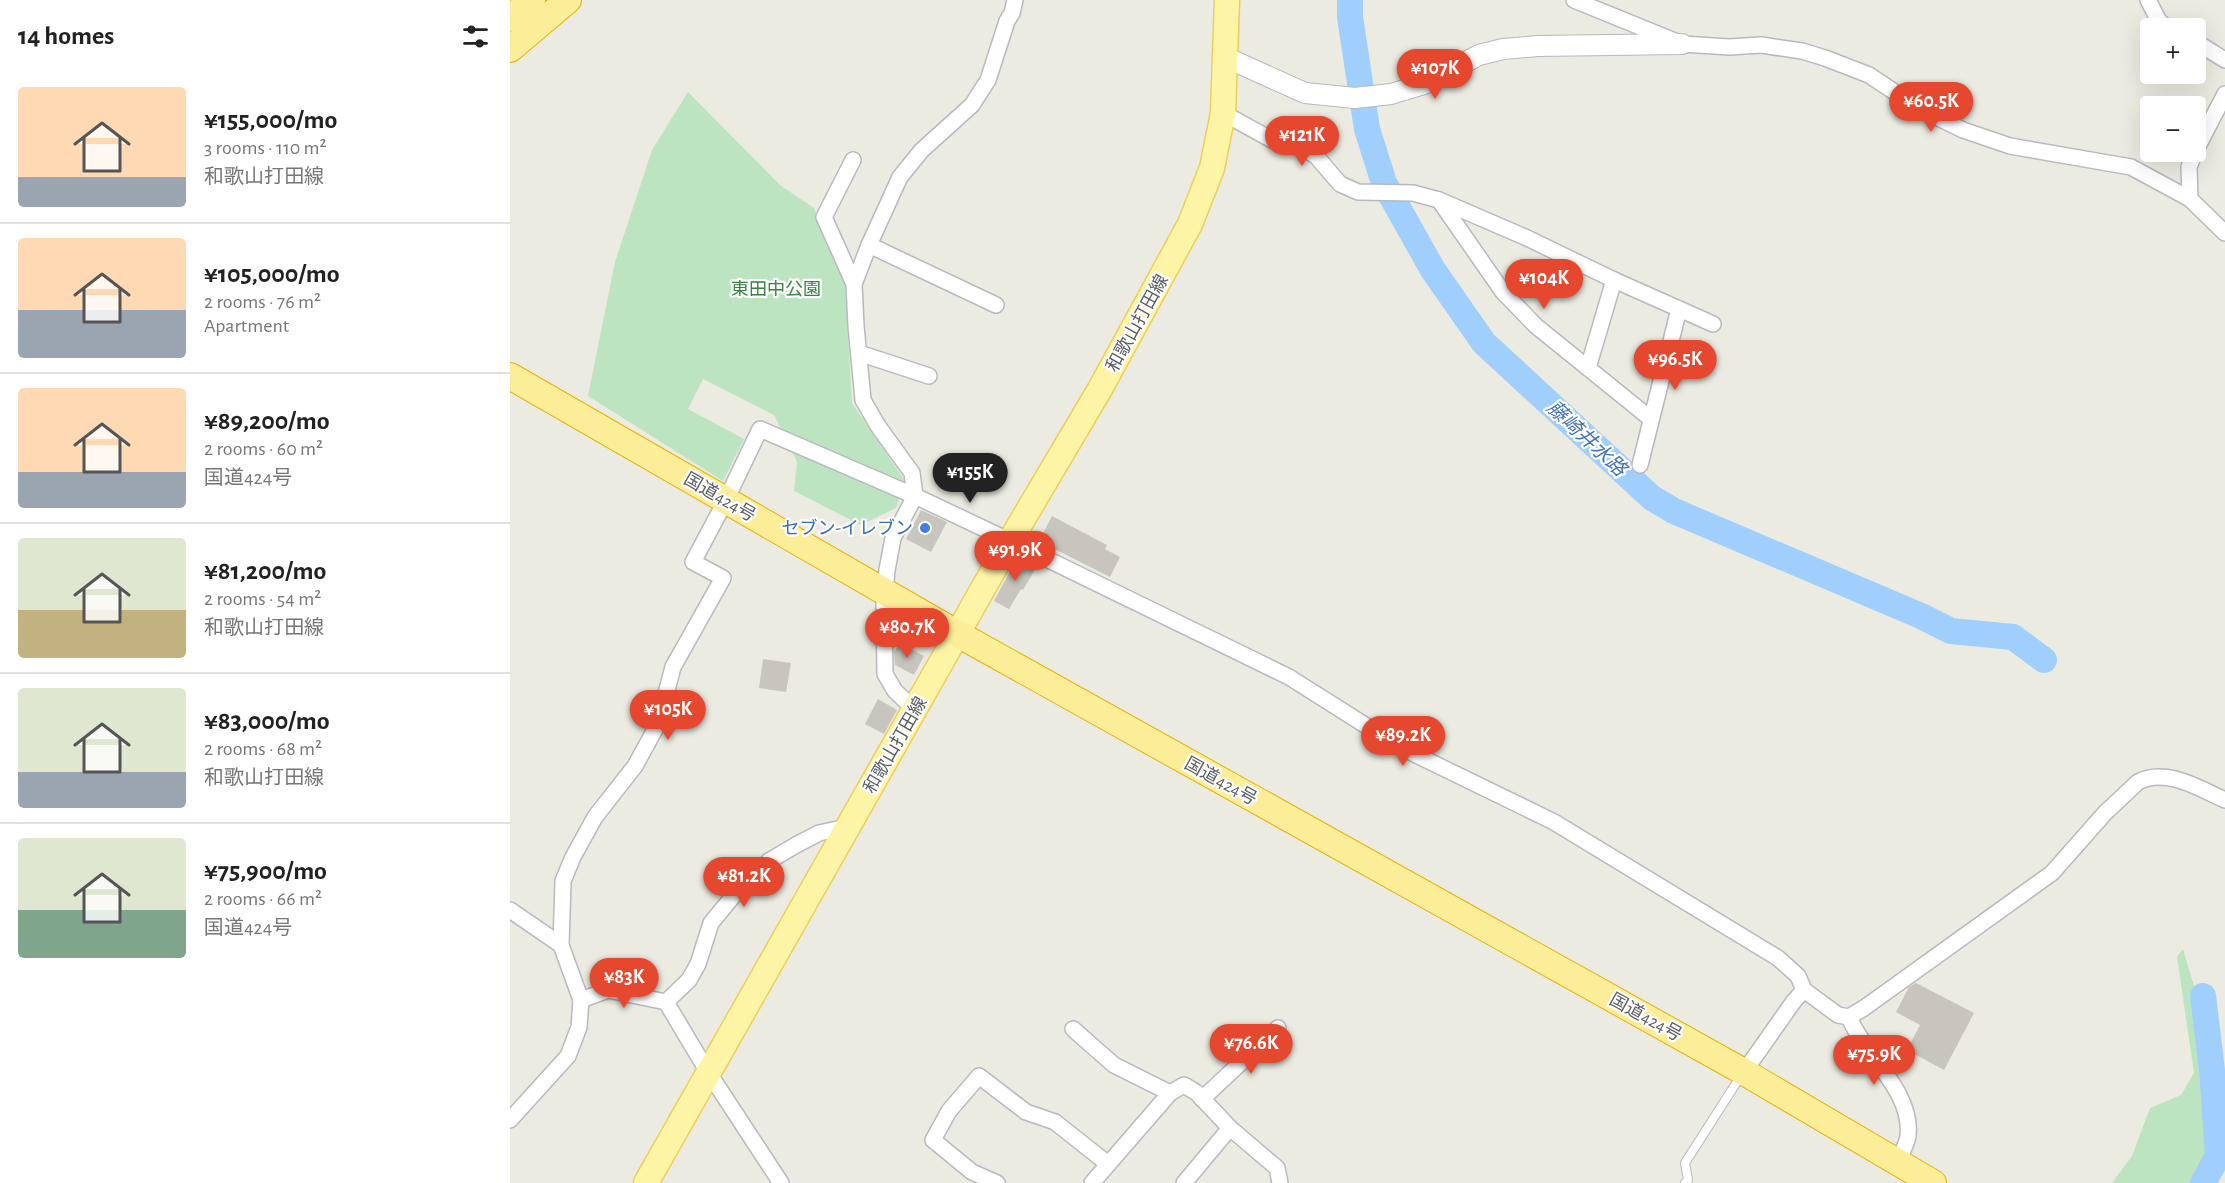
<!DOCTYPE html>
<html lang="en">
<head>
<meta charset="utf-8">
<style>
  body { margin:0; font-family:"Alegreya Sans","Noto Sans JP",sans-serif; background:#f2f2f2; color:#222; height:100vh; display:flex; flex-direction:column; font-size:22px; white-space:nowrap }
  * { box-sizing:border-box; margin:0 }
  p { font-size:20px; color:#767676 }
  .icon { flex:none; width:33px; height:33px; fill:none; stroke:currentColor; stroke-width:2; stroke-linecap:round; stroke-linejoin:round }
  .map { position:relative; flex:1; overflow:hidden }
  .panel { display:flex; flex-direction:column; background:#fff; width:510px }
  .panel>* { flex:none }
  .buttons { position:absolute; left:1630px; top:18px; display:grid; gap:12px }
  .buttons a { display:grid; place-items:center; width:66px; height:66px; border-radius:6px; background:#fff; box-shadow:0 6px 24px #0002; font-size:30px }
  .price { position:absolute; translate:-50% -51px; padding:0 14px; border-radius:21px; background:#e5482e; color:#fff; font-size:20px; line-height:39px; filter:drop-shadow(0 2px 3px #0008) }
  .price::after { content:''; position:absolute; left:50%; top:36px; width:18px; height:14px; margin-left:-9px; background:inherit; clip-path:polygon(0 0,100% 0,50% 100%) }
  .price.on { background:#222; color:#fff }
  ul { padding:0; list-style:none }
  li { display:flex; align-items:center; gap:18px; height:150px; padding:0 18px }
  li+li { border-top:2px solid #e0e0e0 }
  li span { display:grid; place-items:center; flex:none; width:168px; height:120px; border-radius:6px; color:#555 }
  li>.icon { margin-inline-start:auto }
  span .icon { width:72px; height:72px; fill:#fffc; stroke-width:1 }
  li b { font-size:26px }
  h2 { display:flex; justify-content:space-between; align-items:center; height:72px; padding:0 18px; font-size:26px }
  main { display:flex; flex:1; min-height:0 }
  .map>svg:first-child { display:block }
</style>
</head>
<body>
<main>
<section class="panel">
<h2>14 homes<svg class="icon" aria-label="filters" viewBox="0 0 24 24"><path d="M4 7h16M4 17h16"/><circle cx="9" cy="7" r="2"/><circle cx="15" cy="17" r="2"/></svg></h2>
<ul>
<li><span style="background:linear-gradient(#ffd9b3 75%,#9aa5b1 0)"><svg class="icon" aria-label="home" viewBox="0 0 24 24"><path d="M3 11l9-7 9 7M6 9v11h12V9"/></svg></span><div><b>¥155,000/mo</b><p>3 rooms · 110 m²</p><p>和歌山打田線</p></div></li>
<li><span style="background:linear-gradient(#ffd9b3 60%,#9aa5b1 0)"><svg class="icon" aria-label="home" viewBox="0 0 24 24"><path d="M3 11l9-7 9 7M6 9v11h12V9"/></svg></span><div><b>¥105,000/mo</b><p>2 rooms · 76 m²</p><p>Apartment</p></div></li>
<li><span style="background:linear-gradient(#ffd9b3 70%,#9aa5b1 0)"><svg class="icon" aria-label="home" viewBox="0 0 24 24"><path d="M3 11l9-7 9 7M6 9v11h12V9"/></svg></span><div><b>¥89,200/mo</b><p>2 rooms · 60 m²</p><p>国道424号</p></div></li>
<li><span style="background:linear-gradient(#dfe7d0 60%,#c2b280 0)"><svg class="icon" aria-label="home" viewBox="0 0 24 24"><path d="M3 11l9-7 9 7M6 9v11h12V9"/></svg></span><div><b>¥81,200/mo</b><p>2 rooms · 54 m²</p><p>和歌山打田線</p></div></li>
<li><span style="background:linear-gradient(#dfe7d0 70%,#9aa5b1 0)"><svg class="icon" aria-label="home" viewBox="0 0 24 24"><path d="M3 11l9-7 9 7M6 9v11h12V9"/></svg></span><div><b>¥83,000/mo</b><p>2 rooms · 68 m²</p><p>和歌山打田線</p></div></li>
<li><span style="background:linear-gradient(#dfe7d0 60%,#7fa58c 0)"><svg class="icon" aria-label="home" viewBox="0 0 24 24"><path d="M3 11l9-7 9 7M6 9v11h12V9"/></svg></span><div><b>¥75,900/mo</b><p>2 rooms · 66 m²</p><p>国道424号</p></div></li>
</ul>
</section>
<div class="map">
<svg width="1715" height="1183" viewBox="0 0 1715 1183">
  <rect width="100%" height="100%" fill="#ecebe1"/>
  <g fill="#bde4c0">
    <path d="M178,92l92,93 34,23 31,78 7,117 53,78 -9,27 -35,17 -67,-34 3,-29 -23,-47 -71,-36 -15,30 56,30 -21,42 -135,-85 27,-134 37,-112z"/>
    <path d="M1673,949l14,47 13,153 -8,24 -10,10h-80l20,-27 18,-48 31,-13 13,-22 -17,-116z"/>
  </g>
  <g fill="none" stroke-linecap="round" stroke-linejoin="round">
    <g stroke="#a0cffd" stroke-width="26">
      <path d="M840,0v17l17,112 17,54 49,87 51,73 168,155 22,13 247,105 30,15 62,6 31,23"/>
      <path d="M1693,996l9,74 6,86 -15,27"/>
    </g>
  </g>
  <g fill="#c8c4be">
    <path d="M411,510l26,12 -16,30 -25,-13z"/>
    <path d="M542,516l55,29 -2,4 15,8 -10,20 -71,-36z"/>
    <path d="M508,556l19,10 -14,24 -2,-1 -12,20 -15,-8z"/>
    <path d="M390,643l24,13 -10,19 -19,-10 -1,-13z"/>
    <path d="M253,659l28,4 -5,29 -27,-4z"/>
    <path d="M368,699l19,11 -13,24 -19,-10z"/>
    <path d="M1406,983l58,30 -30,57 -37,-20 13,-25 -24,-13 13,-25z"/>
  </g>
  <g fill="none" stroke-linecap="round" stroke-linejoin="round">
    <g stroke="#b7b9bd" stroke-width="10">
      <path id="service" d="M1175,1183l3,-3 -3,-17 57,-89"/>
    </g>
    <g stroke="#b7b9bd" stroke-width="18">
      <g id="minor">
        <path d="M1064,0l108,44 47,3 32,-2 41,6 23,7 44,17 51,34 43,21 47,16 121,21 59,32"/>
        <path d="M1638,0l11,21 8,7"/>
        <path d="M1686,42l29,18"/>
        <path d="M713,113l51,28 27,6 15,9 24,28 18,8 55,1 26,7 86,37 89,43 99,44"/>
        <path d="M1686,150l29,-56"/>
        <path d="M1685,152l-6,15 1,32 35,34"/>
        <path d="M343,160l-29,57 30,67"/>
        <path d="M929,200l64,92 33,34 115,93"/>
        <path d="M359,245l127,60"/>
        <path d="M349,353l70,23"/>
        <path d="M1078,368l26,-88"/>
        <path d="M1130,465l39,-156"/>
        <path d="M405,710l-20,-19 -10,-17 -1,-72 3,-32 6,-32 22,-42 -3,-23 -34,-47 -15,-26 -7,-74 -2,-42 15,-39 31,-68 22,-27 50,-45 16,-25 19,-59 5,-8 3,-13"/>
        <path d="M0,910l51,35"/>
        <path d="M71,1000l27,-10 58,12 37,62 78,119"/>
        <path d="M156,1002l23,-22 9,-16 13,-41 28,-34 30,-28 27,-16 23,-12 28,-6"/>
        <path d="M1339,1017c15,38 64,74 59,119 -1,8 -7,18 -10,25"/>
        <path d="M563,1029l41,36 56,28"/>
        <path d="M1234,1072l50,-71 10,-11"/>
        <path d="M692,1099l76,-71"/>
        <path d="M0,1120l58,-64 11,-29 2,-27 -20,-55 2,-64 10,-24 22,-40 40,-51 23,-42 15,-57 50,-89 -30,-16 33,-62 34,-71 155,67 95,45 279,136 109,69 156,76 224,136 20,18 6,14 34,25 11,2 15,-9 188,-135 53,-60 33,-31c28,-15 62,7 87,18"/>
        <path d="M487,1183l-25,-11 -39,-32 16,-29 30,-35 47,36 29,10 53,42"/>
        <path d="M582,1183l78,-90 14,-8 13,8 33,35 47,40 3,15"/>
        <path d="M674,1183l46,-55"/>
      </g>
    </g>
    <g stroke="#b7b9bd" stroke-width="22">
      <path id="tertiary" d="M715,57l80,36 50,5 36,-4 33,-10 55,-29 24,-6 35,-3 144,-2"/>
    </g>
    <g stroke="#eece58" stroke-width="27">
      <path id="primary" d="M136,1183l364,-642 90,-152 90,-165 22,-56 11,-55 4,-113"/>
    </g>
    <g stroke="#e8b005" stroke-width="28">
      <g id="trunk">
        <path d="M0,18l22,-18"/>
        <path d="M0,49l58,-49"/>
        <path d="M0,376l448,258 786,438 189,111"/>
      </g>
    </g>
    <use href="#service" stroke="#fff" stroke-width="8"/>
    <use href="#minor" stroke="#fff" stroke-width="15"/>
    <use href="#tertiary" stroke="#fff" stroke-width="20"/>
    <use href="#primary" stroke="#fdf5a5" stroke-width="24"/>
    <use href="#trunk" stroke="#fced98" stroke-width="26"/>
  </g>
  <circle fill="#3f7fe0" stroke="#fff" stroke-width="2" cx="415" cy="528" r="6"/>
  <g text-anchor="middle" stroke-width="4.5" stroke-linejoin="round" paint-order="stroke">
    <g font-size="18" fill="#36843f" stroke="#fff">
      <text x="266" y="295">東田中公園</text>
    </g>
    <g font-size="18" fill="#5a5d62" stroke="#fff">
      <text transform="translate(627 323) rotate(-61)" y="6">和歌山打田線</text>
      <text transform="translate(210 497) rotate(30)" y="6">国道424号</text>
      <text transform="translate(385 745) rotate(-60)" y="6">和歌山打田線</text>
      <text transform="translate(711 781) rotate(29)" y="6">国道424号</text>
      <text transform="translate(1136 1017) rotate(29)" y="6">国道424号</text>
    </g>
    <g font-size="18" fill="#366cbe" stroke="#fff" text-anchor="end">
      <text x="403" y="534">セブン-イレブン</text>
    </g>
    <g font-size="20" font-style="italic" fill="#4173b6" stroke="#fff">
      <text transform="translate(1077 438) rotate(43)" y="7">藤崎井水路</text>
    </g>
  </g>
</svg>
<div class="buttons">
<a>+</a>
<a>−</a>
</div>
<b class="price" style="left:925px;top:100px">¥107K</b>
<b class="price" style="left:1421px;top:133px">¥60.5K</b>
<b class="price" style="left:792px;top:167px">¥121K</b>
<b class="price" style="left:1034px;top:310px">¥104K</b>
<b class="price" style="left:1165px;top:391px">¥96.5K</b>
<b class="price on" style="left:460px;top:504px">¥155K</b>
<b class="price" style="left:505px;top:582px">¥91.9K</b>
<b class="price" style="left:397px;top:659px">¥80.7K</b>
<b class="price" style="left:158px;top:741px">¥105K</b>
<b class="price" style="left:893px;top:767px">¥89.2K</b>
<b class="price" style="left:234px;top:908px">¥81.2K</b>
<b class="price" style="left:114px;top:1009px">¥83K</b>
<b class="price" style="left:741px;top:1075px">¥76.6K</b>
<b class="price" style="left:1364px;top:1086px">¥75.9K</b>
</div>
</main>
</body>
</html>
